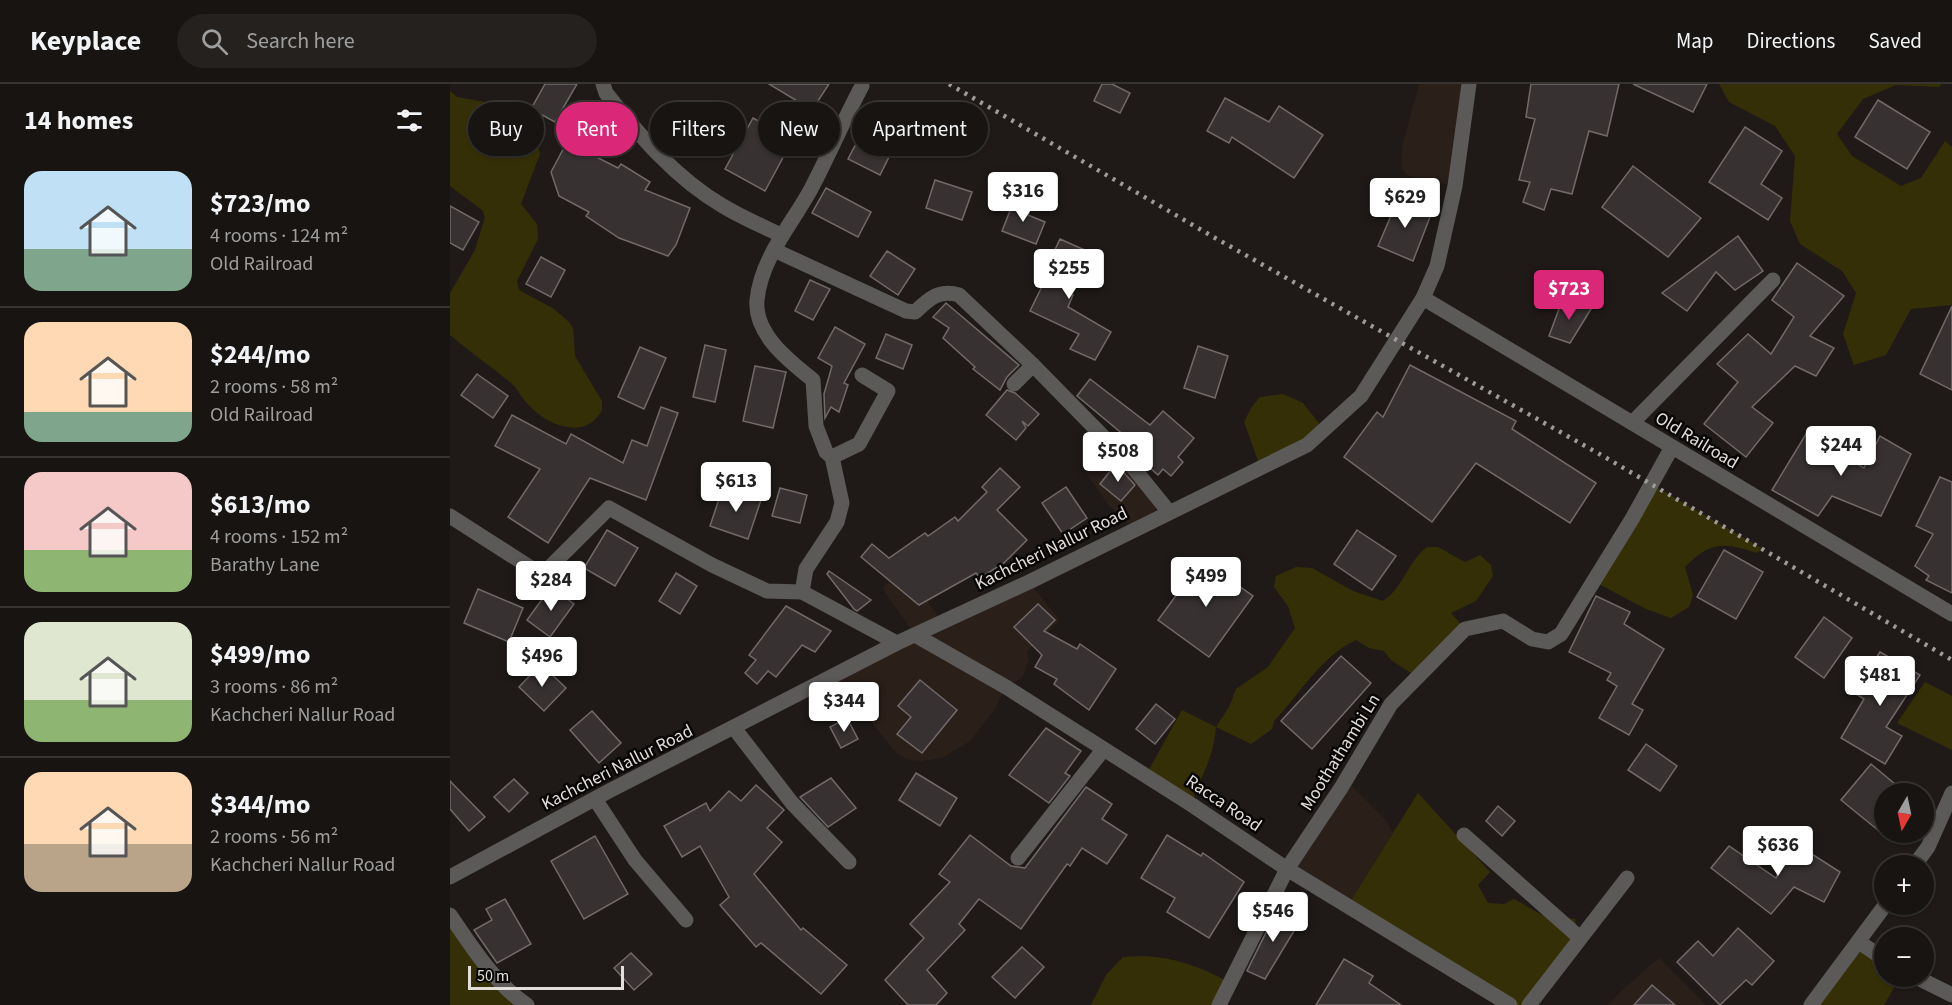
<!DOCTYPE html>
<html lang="en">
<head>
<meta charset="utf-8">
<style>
  body { margin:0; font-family:"Source Sans 3",sans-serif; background:#24211f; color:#f1f3f6; height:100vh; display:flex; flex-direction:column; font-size:22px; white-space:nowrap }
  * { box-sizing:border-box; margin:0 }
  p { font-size:20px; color:#9e9e9f }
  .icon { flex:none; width:33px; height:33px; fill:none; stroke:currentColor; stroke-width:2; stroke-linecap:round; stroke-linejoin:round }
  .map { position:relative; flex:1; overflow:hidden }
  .details { display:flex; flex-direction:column; background:#171411; width:450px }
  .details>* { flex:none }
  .top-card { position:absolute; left:18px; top:18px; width:570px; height:54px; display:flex; gap:12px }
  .needle { width:39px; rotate:189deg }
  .fabs { position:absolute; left:1424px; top:699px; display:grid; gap:12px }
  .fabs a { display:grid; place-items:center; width:60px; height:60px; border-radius:50%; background:#171411; box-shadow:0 2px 4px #0004,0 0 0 2px #363331; font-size:30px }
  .scale { position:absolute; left:18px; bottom:15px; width:156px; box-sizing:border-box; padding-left:6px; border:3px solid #e2dedc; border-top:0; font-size:16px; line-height:21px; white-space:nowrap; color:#e2dedc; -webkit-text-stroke:4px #070605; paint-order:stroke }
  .price { position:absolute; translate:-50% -51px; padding:0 14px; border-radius:6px; background:#fff; color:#222; font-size:20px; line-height:39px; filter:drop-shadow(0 2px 3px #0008) }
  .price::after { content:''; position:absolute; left:50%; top:36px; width:18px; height:14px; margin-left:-9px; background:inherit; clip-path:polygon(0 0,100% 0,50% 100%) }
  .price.active { background:#db2777; color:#fff }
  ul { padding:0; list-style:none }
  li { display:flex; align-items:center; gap:18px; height:150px; padding:0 24px }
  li+li { border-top:2px solid #363331 }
  li span { display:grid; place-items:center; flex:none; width:168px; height:120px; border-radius:18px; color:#555 }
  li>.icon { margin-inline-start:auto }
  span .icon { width:72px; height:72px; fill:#fffc; stroke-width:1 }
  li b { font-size:26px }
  h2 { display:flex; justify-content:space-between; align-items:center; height:72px; padding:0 24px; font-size:26px }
  .tag { padding:0 21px; border-radius:27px; background:#171411; box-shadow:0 2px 4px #0004,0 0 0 2px #363331; font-size:21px; line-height:54px }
  .tag.active { background:#db2777; color:#fff }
  header { display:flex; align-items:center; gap:36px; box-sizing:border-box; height:84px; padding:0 30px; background:#171411; border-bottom:2px solid #363331 }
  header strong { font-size:28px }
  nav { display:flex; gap:33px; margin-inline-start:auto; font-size:21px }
  .search { width:420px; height:54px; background:#24211f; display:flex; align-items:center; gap:15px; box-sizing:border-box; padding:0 21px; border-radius:33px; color:#9e9e9f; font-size:22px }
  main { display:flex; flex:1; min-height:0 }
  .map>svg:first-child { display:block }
</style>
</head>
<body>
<header>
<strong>Keyplace</strong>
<div class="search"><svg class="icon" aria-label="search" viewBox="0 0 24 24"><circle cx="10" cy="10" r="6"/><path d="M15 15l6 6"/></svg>Search here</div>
<nav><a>Map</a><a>Directions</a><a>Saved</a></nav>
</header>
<main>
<section class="details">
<h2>14 homes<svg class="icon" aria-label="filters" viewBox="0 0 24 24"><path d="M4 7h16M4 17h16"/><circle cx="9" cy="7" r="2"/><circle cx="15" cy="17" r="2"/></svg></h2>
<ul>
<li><span style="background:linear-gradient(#bfe0f5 65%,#7fa58c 0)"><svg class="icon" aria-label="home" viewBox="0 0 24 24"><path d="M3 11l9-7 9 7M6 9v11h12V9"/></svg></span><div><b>$723/mo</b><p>4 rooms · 124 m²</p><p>Old Railroad</p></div></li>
<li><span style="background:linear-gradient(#ffd9b3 75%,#7fa58c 0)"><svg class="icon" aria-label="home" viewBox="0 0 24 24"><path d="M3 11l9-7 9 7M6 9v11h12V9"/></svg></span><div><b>$244/mo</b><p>2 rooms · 58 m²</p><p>Old Railroad</p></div></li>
<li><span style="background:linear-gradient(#f6c9c9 65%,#8fb573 0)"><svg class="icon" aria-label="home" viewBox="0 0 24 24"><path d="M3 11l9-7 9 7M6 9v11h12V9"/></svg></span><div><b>$613/mo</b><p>4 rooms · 152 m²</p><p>Barathy Lane</p></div></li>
<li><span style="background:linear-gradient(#dfe7d0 65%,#8fb573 0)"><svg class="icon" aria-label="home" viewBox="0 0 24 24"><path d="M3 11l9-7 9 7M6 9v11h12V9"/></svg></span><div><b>$499/mo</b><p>3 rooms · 86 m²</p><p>Kachcheri Nallur Road</p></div></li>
<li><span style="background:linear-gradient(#ffd9b3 60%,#b9a48a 0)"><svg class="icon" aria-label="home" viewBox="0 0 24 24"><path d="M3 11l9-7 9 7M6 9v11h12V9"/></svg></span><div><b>$344/mo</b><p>2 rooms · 56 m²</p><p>Kachcheri Nallur Road</p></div></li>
</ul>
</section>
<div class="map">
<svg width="1502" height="921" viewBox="0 0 1502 921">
  <rect width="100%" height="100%" fill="#1f1a17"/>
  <g fill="#2a1f19">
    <path d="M969,0h50l-14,102 -49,-11 -5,-10 2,-22z"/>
    <path d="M656,369h9l54,59 -36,17 -26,-26 -20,-29 -1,-5z"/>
    <path d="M459,491l33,47 87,-40 29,36v4l-31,29 2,9 -7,18 -16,9 -13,25 -24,30 -27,16 -20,3 -13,-1 -12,-6 -62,-77 80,-42 -31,-44v-5l10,-8z"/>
    <path d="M896,696l40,40 7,13 -45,72 -61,-36z"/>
    <path d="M1209,874l47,47h-98l11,-12z"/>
  </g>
  <g fill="#352f07">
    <path d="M1269,0h223l-3,3 -43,-2 -33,14 -26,35 15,22 49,30 20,-8 24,-37 7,6v158l-41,4 -25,46 -32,10 -11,-31 13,-41 -14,-22 -42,-27 -10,-23 5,-65 -20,-30 -46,-24z"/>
    <path d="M0,7l7,6 56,10 19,19 8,28 -19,50 16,20 1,15 -21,42 2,9 35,19 15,13 4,6 2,28 27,45v9c-17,32 -57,15 -76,-8 -6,-6 -8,-13 -14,-18 -20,-17 -42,-32 -62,-49v-42l25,-43 10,-33 -3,-7 -32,-24z"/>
    <path d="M833,310l20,9 22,28 -65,35 -16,-44 7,-14 9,-11z"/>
    <path d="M1201,400l112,65 -6,4c-33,-11 -47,-12 -72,14l8,28 -4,12 -18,11 -25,-9 -51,-27z"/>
    <path d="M977,463h11l27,15 15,-7 11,10 2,11 -17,25 -25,12 14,16 -48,48 -26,-17 -7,-9 -15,-3 -13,-8c-35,16 -56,54 -82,81l-2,8 -21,15 -35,-17c-3,36 -16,47 -24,78l-46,-30 36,-65 34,17 13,-20 7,-18 32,-22 27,-39 -7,-22 -14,-19 2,-11 20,-9 16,1 41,23 30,10c21,-14 25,-40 44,-54z"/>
    <path d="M1475,598l27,14v54l-55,-27z"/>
    <path d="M968,709l72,79 -12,13 10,18 16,1 10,-5 28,16 33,4 4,19 -50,67h-19l-162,-100z"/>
    <path d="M0,832l77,89h-77z"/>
    <path d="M1409,858l25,17v17l16,1 -16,28h-73z"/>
    <path d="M691,872c33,1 58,10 87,26l-9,23h-128l15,-30 17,-18z"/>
  </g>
  <g fill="#383131" stroke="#726969" stroke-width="1.5">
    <path d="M95,0h32l-22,38 -24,-13z"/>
    <path d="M319,0h60l-17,26z"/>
    <path d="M652,0h10l18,9 -10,20 -26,-12z"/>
    <path d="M1081,0h88l-12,52 -18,-5 -17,63 -21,-5 -7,21 -21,-8 7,-20 -11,-2 16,-61 -9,-2z"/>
    <path d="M1183,0h74l-14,28z"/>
    <path d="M775,14l44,24 10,-16 44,29 -29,43 -62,-41 -3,6 -22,-12z"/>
    <path d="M1428,16l52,32 -23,37 -52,-32z"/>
    <path d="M303,34l22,12 -7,12 18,10 -21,39 -40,-22z"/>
    <path d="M1295,43l37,24 -21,33 21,14 -14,22 -59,-38z"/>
    <path d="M414,45l31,16 -15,30 -32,-16z"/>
    <path d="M117,58l51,26 3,-4 29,18 -5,8 45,18 -14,37 -8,11 -49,-18 -33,-22 3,-4 -30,-16 -8,-24z"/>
    <path d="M1183,82l68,52 -33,39 -66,-50z"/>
    <path d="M485,96l37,12 -10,28 -36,-12z"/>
    <path d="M376,104l45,24 -13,25 -46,-24z"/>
    <path d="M949,113l33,15 -19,49 -35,-15z"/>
    <path d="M565,114l17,7 -4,10 17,7 -9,22 -34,-13z"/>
    <path d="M0,122l29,16 -16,28 -13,-7z"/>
    <path d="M1288,152l25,35 -28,19 -19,-18 -29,39 -25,-18z"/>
    <path d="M610,155l29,13 -19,42 3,1 -5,12 43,25 -16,28 -25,-11 9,-15 -49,-23 21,-43 -4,-1z"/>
    <path d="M437,167l28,18 -17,26 -28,-19z"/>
    <path d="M91,173l24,13 -14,27 -25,-13z"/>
    <path d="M1347,179l47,33 -34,40 24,12 -18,28 -21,-10 -43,41 21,16 -27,34 -42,-33 34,-42 -21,-18 31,-30 23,20 23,-37 -22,-17z"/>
    <path d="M360,196l20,9 -17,31 -18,-9z"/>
    <path d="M1113,214l28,11 -21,34 -21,-7z"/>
    <path d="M496,219l73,62 -12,12 -7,13 -27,-21 2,-2 -32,-29 6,-10 -16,-11z"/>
    <path d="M1502,222v84l-32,-16z"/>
    <path d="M385,243l30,17 -21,39 4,2 -9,27 -8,-5 -6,11 -1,-24 8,-28 -14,-8z"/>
    <path d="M436,250l26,11 -9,24 -27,-11z"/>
    <path d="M255,261l21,5 -11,52 -22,-5z"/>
    <path d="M748,262l30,10 -13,42 -31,-10z"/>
    <path d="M190,263l26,11 -22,51 -26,-12z"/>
    <path d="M960,281l106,56 -4,8 84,54 -26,40 -94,-60 -44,59 -88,-65 33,-45 6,5z"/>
    <path d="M305,282l31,6 -13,56 -30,-7z"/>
    <path d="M27,290l31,22 -15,22 -32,-23z"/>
    <path d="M640,295l60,46 13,-14 31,27 -16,19 5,5 -12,14 -8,-7 -5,6 -8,-7 -2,2 -21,-23 4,-6 -54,-45z"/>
    <path d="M557,306l8,3 24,21 -11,12 -6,-5 4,7 -10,12 -30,-25z"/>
    <path d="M211,323l17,6 -32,87 -56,-22 -42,65 -40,-26 32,-48 -45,-23 17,-31 54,29 5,-10 52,29 9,-23 15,6z"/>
    <path d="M1356,350l58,34 16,-32 31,18 -30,62 -49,-20 -14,20 -46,-26z"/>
    <path d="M666,380l19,21 -14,16 -21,-17z"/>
    <path d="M550,384l20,19 -23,23 30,30 -23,23 -24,15 -4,-5 -57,32 -58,-48 11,-13 17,14 36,-25 3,3 27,-19 3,4 29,-29 -5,-5z"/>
    <path d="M1490,393l12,5v111l-26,-13 3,-4 -14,-10 18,-32 -17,-8z"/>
    <path d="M273,403l38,13 -13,39 -38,-13z"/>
    <path d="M616,403l21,31 -24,16 -21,-31z"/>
    <path d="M330,404l27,7 -7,28 -28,-7z"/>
    <path d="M157,446l31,18 -23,38 -31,-18z"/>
    <path d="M907,446l39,26 -24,34 -38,-26z"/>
    <path d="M1274,466l39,22 -27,47 -39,-22z"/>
    <path d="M752,476l51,36 -44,61 -51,-37z"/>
    <path d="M379,487l42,29 -14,11 -3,-2 -27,-35z"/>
    <path d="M226,489l21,13 -17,28 -21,-13z"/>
    <path d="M101,503l23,17 -24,33 -23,-17z"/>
    <path d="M28,505l45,19 -14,34 -45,-19z"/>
    <path d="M1146,512l34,16 -6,12 40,25 -32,55 11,6 -14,25 -30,-17 18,-32 -10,-6 4,-7 -42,-21z"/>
    <path d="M588,520l17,16 -11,11 33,18 3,-5 36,25 -27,41 -35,-26 3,-5 -22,-12 7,-12 -28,-28z"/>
    <path d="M336,522l45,25 -16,21 -13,-7 -26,32 -8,-6 -11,13 -12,-11 11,-13 -7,-5z"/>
    <path d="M1374,533l28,21 -28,40 -29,-21z"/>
    <path d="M1430,568l40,23 -34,52 16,9 -17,28 -44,-26 23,-39 -11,-7z"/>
    <path d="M891,572l30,27 -59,66 -31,-28z"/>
    <path d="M91,580l25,24 -22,23 -25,-24z"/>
    <path d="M470,596l37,30 -35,43 -25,-19 14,-17 -13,-11z"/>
    <path d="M706,620l19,15 -20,25 -19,-15z"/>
    <path d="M142,627l29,32 -22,20 -29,-33z"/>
    <path d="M397,634l11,21 -17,9 -11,-21z"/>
    <path d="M596,644l35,23 -16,22 5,3 -21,27 -40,-28z"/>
    <path d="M1196,660l31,22 -17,25 -32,-21z"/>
    <path d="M1421,680l36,30h-23v41l-43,-35z"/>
    <path d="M466,689l41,25 -17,28 -41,-26z"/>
    <path d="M381,694l25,30 -28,19 -28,-30z"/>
    <path d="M64,695l14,14 -19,19 -15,-15z"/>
    <path d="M0,697l35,36 -16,14 -19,-22z"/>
    <path d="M306,701l28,25 -17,18 15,14 -28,32 47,56 2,-2 44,37 -26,29 -60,-51 -5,4 -36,-42 9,-8 -29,-51 -18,11 -18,-31 42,-23 4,8 19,-20 12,10z"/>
    <path d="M636,703l26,17 -10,15 25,16 -20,29 -25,-16 -12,18 -3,-2 -46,65 -42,-30 -20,25 6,6 -38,40 20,23 -11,12h-28l-23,-25 39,-42 -14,-14 40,-42 -11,-8 31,-39 41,31 14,2z"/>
    <path d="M1048,722l17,15 -13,15 -16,-15z"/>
    <path d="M717,751l34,21 2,-3 41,29 -35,56 -42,-26 8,-14 -34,-20z"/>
    <path d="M145,752l33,58 -44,25 -33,-58z"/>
    <path d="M1343,758l47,30 -16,30 -30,-15 -23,27 -60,-46 18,-22 47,32z"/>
    <path d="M55,815l26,45 -34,19 -23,-33 18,-10 -6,-11z"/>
    <path d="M829,822l21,15 -35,58 -18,-8z"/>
    <path d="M1288,844l36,33 -22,24 -6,-5 -26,25 -43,-43 21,-21 15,15z"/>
    <path d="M572,863l22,20 -29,31 -23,-21z"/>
    <path d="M181,869l21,21 -18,16 -20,-22z"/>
    <path d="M894,875l29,17 -4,7 32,22h-85z"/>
    <path d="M1202,901l23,20h-41z"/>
  </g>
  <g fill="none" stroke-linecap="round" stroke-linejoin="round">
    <g stroke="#5c5a58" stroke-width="15">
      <path d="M153,0l3,9c33,42 69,85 117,113 18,11 39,20 58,29"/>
      <path d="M324,166l132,61 9,1c14,-13 24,-23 44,-17l74,70 98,100 38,47"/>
      <path d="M973,214l529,316"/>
      <path d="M564,300l19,-19"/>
      <path d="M1182,339l141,-143"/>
      <path d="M382,373l27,-13 29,-53 -26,-16"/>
      <path d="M0,432l92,59 67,-67 103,57 55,26 35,1 95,51"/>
      <path d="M352,508l4,-23 31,-47 5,-19 -10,-46 -6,-5 -10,-26 -3,-46c-24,-19 -59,-46 -56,-80 4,-42 35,-76 54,-111 18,-34 33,-70 51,-103"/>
      <path d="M465,551l91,52 186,118 95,64 223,136"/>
      <path d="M284,644l58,75 57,59"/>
      <path d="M145,715l40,61 51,60"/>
      <path d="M1014,751l115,102"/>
      <path d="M568,774l85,-108"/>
      <path d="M1464,782l14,-19 24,-54"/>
      <path d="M0,793l159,-86 288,-148 132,-61 278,-137 54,-49 62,-98 14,-32 18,-80 14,-102"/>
      <path d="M0,831c22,32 45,69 77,90"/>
      <path d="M1409,858l25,17"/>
      <path d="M1464,892l38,19"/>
      <path d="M769,921l68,-136 54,-81 50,-84 74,-75 38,-8 29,18 16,3 13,-8 71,-115 40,-72"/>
      <path d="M1079,921l98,-127"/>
      <path d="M1361,921l75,-101"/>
    </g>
    <path stroke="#9e9a98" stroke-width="4.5" stroke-dasharray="3 6" stroke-linecap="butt" d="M499,0l268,155 386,217 349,204"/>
  </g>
  <g text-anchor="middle" stroke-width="5" stroke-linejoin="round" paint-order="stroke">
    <g font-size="18" fill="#e2dedc" stroke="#070605">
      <text transform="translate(1247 356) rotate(31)" y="6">Old Railroad</text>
      <text transform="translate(601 464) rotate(-26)" y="6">Kachcheri Nallur Road</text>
      <text transform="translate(890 668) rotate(-58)" y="6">Moothathambi Ln</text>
      <text transform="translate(167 683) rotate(-27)" y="6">Kachcheri Nallur Road</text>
      <text transform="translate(774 719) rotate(34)" y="6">Racca Road</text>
    </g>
  </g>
</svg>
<div class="fabs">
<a><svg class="needle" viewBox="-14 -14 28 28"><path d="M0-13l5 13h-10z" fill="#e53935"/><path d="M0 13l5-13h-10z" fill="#9e9e9f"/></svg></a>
<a>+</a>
<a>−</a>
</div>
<div class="scale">50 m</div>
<b class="price" style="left:573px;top:139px">$316</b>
<b class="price" style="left:955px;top:145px">$629</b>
<b class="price" style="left:619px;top:216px">$255</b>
<b class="price active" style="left:1119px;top:237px">$723</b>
<b class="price" style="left:1391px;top:393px">$244</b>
<b class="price" style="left:668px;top:399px">$508</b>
<b class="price" style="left:286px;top:429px">$613</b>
<b class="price" style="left:756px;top:524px">$499</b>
<b class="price" style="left:101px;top:528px">$284</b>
<b class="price" style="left:92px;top:604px">$496</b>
<b class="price" style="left:1430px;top:623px">$481</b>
<b class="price" style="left:394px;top:649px">$344</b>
<b class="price" style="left:1328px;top:793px">$636</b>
<b class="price" style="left:823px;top:859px">$546</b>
<div class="top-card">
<a class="tag">Buy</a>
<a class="tag active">Rent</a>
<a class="tag">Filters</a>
<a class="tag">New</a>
<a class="tag">Apartment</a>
</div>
</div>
</main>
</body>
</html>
